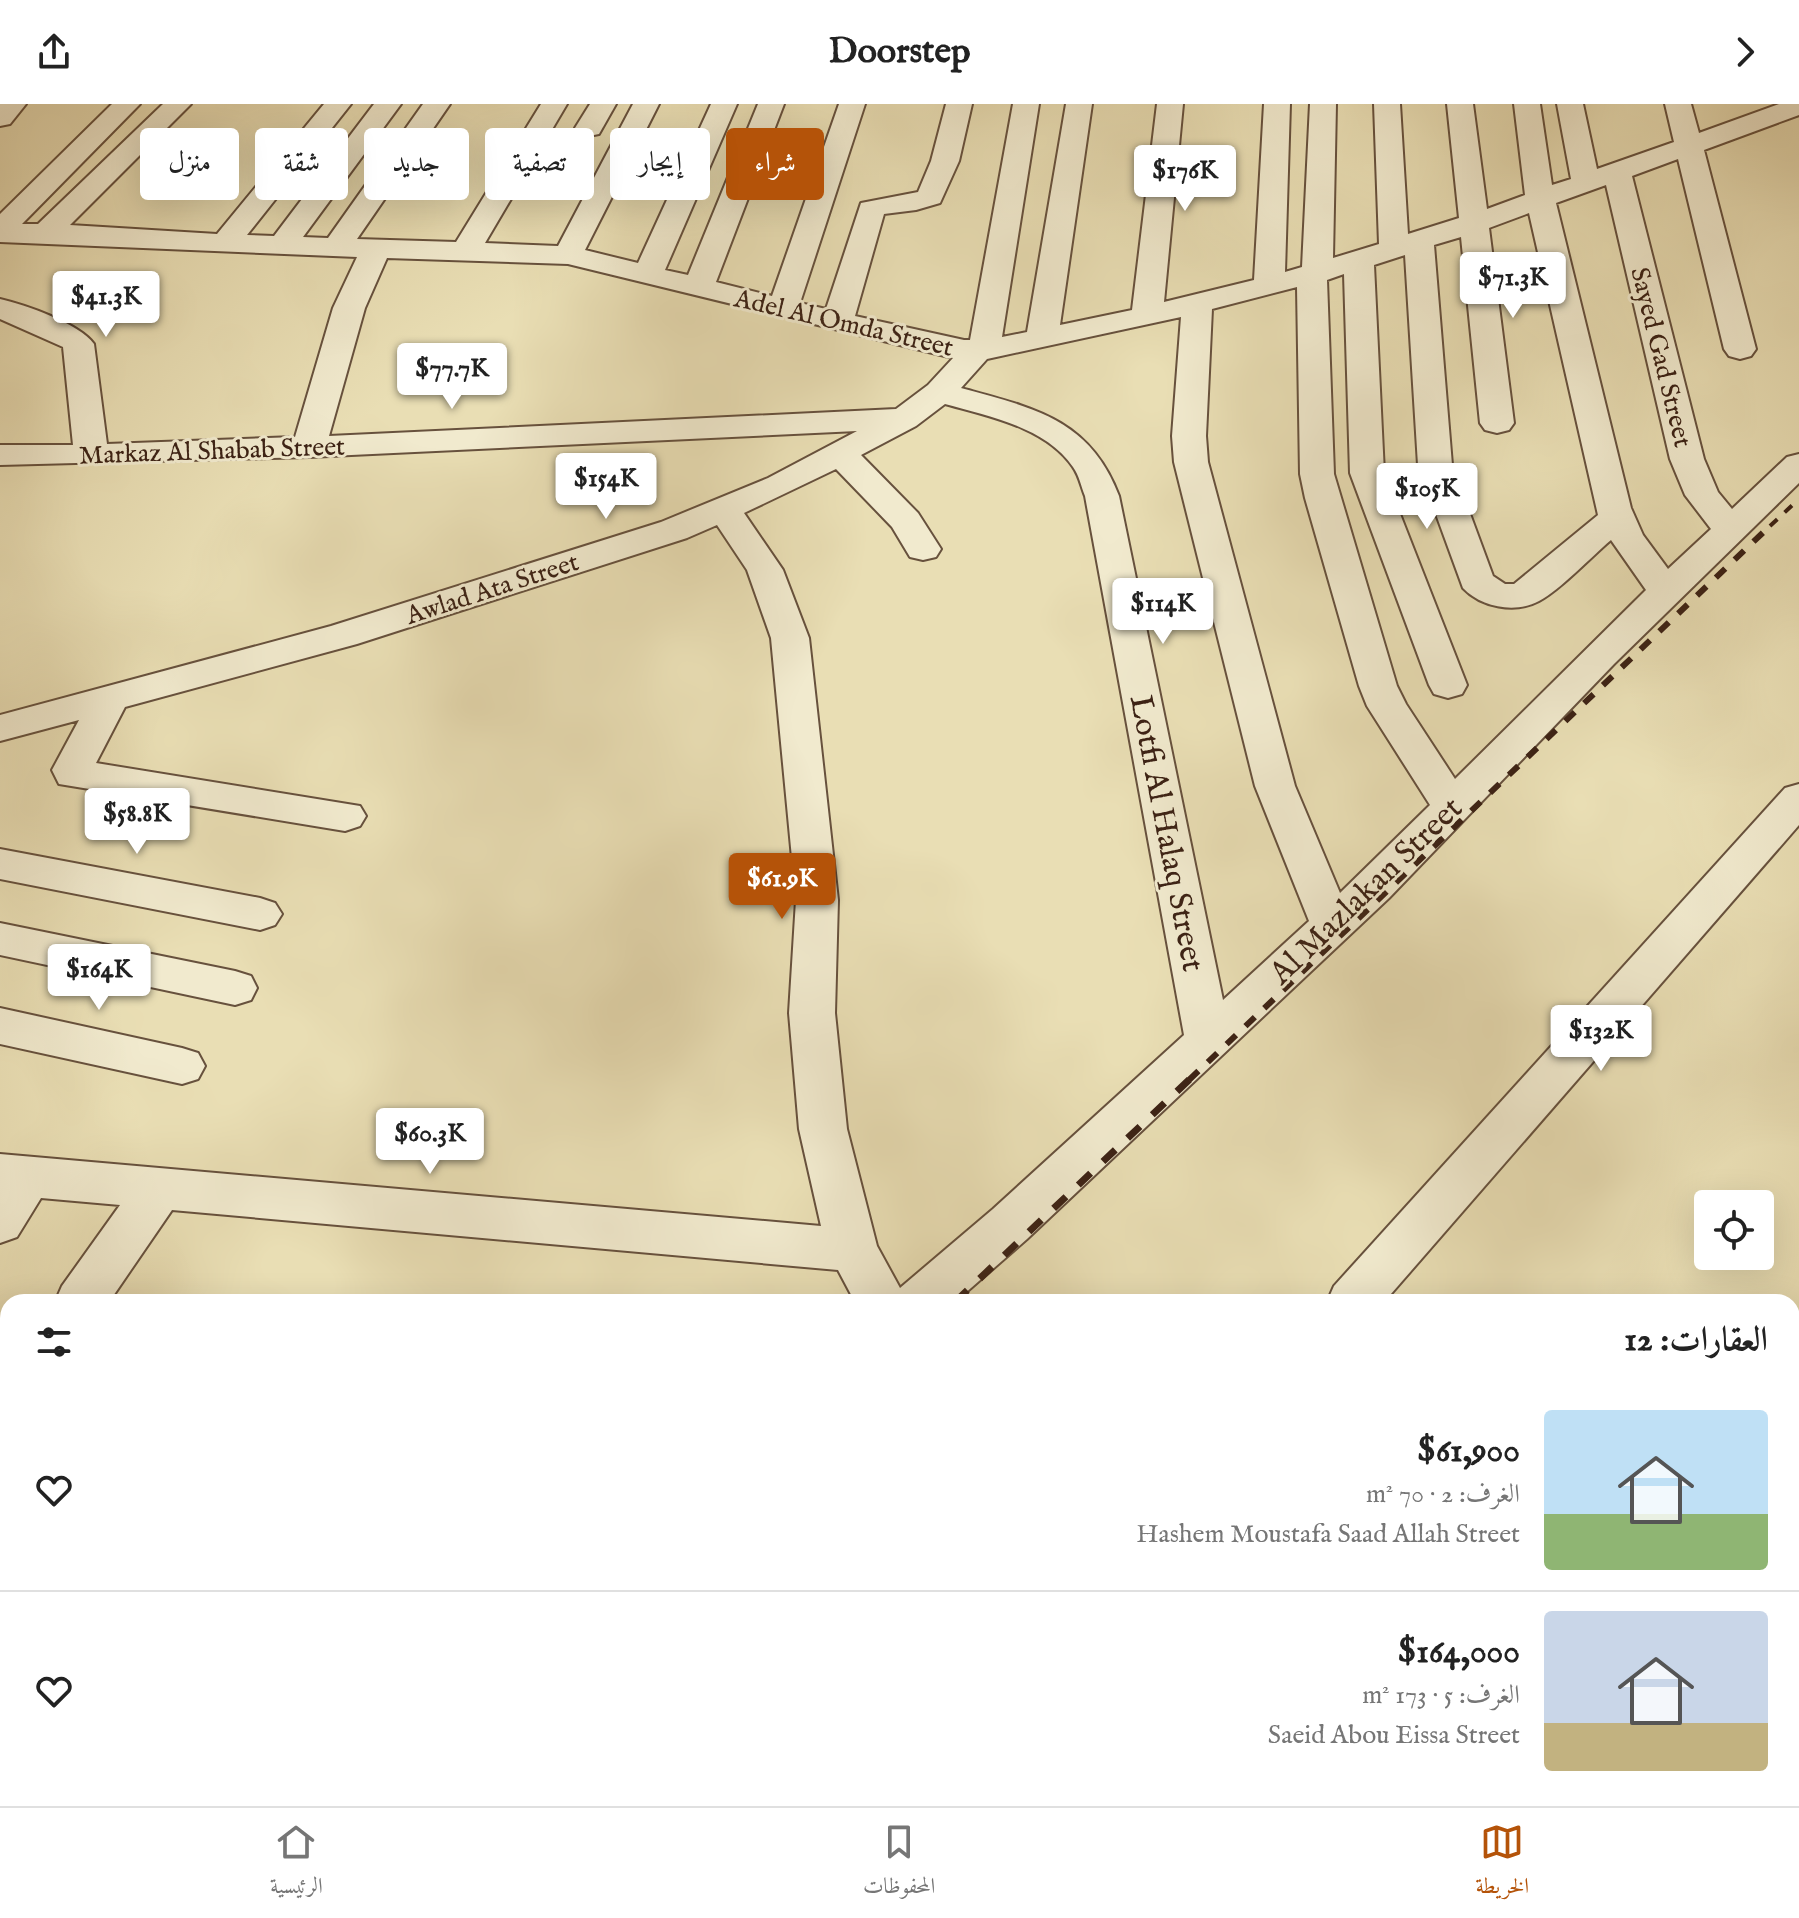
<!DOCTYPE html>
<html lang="ar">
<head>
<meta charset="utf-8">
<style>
  body { margin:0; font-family:"IM FELL English",Amiri,serif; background:#f2f2f2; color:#222; direction:rtl; height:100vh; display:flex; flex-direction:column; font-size:30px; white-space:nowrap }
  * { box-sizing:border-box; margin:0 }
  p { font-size:26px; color:#767676 }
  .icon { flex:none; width:44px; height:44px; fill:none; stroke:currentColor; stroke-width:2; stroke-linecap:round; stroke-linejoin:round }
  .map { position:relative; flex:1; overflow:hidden; direction:ltr }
  .side { position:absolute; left:0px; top:1190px; width:1800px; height:512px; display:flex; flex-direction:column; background:#fff; border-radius:24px 24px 0 0; box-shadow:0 8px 32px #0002; direction:rtl }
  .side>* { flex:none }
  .guide { position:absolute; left:24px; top:24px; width:800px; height:72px; direction:rtl; display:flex; gap:16px }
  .buttons { position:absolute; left:1694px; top:1086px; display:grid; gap:16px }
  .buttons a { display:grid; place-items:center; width:80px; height:80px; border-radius:8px; background:#fff; box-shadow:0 8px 32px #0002; font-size:40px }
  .price { position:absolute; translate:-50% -68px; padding:0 18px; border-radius:8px; background:#fff; color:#222; font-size:26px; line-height:52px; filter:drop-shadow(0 2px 4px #0008) }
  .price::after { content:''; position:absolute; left:50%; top:48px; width:24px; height:18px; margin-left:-12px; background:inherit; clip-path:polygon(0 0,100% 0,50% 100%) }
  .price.active { background:#b45309; color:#fff }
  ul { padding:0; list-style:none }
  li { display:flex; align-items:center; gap:24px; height:200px; padding:0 32px }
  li+li { border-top:2px solid #e0e0e0 }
  li span { display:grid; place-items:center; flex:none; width:224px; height:160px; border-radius:8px; color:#555 }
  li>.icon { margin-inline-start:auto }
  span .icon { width:96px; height:96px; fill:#fffc; stroke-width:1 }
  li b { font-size:34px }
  h2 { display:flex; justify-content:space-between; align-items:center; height:96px; padding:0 32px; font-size:34px }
  .pill { padding:0 28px; border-radius:8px; background:#fff; box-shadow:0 8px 32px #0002; font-size:28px; line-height:72px }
  .pill.active { background:#b45309; color:#fff }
  header { display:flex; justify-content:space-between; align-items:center; height:104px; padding:0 32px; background:#fff; font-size:36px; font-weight:800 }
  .menu { display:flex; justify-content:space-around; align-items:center; height:112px; border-top:2px solid #e0e0e0; background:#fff; font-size:22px; color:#767676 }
  .menu a { display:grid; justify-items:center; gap:4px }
  .menu .active { color:#b45309 }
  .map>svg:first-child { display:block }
</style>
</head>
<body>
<header><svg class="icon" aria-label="forward" viewBox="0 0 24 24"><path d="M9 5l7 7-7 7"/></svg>Doorstep<svg class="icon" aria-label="share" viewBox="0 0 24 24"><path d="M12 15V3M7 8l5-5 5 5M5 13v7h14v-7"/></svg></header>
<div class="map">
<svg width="1799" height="1702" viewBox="0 0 1799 1702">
  <rect width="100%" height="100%" fill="#e9deb4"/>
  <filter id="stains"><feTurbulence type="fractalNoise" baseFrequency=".0025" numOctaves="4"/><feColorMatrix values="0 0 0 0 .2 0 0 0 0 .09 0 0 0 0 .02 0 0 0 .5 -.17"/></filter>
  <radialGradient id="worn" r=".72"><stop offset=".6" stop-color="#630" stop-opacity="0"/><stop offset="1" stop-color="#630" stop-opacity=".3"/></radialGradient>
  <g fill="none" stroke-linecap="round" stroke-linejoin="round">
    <g stroke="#67513d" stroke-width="4">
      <g id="minor">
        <path d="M0,0h26l-16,20 -10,2z"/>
        <path d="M112,0h28l-118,120h16l125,-120h28l-121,121 147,9 107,-130h27l-104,131 27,1 100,-132h27l-98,133 25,1 95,-134h27l-93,135 99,3 85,-138h26l-82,139 73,3 75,-142h26l-74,146 53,13 73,-159h26l-72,166 23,5 70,-171h26l-68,178 56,14 67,-192h26l-65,199 26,6 35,-106 57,-11 13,-31 15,-57h26l-13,57 -19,42 -24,7 -32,4 -29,102 109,24h6l43,-236h26l-37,233 25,-5 39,-228h26l-32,221 72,-15 25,-206h26l-19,198 90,-22 10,-176h26l-5,168 17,-5 8,-163h26l-3,154 46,-14 -5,-140h26l8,130 51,-16 -12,-114h26l14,105 38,-14 -11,-91h26l12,81 19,-6 -14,-75h26l14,65 77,-27 -9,-38h26l8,29 80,-29h20v11l-95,35 52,199 -5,7 -11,3 -11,-3 -5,-7 -46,-190 -46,17 72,283 14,33 14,17 55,-52 12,-3v29l-185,181 -225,234 -362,341 -72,63h-100l-17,-32 -666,-60 -63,92h-54l7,-16 58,-81 -79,-7 -24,39 -17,6v-89l821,72 -22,-97 -10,-116 7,-113 -25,-262 -24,-68 -30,-45 -30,13 -330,106 -232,63 -29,56 264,43 6,10 -6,10 -15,5 -286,-47 -7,-14 27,-50 -79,21v-26l331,-89 330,-104 107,-44 89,-47 -548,26 -309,8v-20h73l-10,-98 -63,-28v-20c25,6 79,24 94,45l13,100 188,-7 38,-129 24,-51 -357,-15v-28zM1606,81l64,274 15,36 26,34 -43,40 -25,-34 -12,-27 -75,-305zM1529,109l69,302 -84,69h-9l-12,-8 -41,-111 -18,-220 27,-8 19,186 5,7 12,3 12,-3 5,-7 -25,-195zM1405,151l13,210 45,123c18,19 52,26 76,13 21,-11 52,-44 72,-61l35,50 -191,189 -49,-75 -9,-18 -63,-212 -7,-194 17,-6 6,199 79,212 5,9 14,4 14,-4 5,-9 -83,-212 -10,-208zM387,154l181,6 385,94 -25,27 -32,24 -567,27 36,-128zM1297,183l3,187 5,24 54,188 8,20 63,99 -90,88 -45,-107 -87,-324 -2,-26 6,-127zM1181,213l-9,119 2,26 81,324 54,135 -86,79 -104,-504c-29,-77 -85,-88 -158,-108l26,-29zM945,300c43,12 101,23 128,63 6,8 8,19 12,29l99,539 -191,174 -93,79 -23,-42 -30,-117 -12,-116 3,-113 -29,-262 -26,-68 -39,-57 92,-44 56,58 18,30 13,3 13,-3 5,-8 -23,-36 -57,-58 55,-29z"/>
        <path d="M590,0h26l-17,30 -10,2 -10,-2 -4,-6z"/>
        <path d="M1799,680v41l-415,477h-57l7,-16 451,-498z"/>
        <path d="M0,745l260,49 15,5 7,11 -7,11 -15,5 -260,-51z"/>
        <path d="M0,819l235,48 16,5 6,12 -6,12 -16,5 -235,-50z"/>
        <path d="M0,904l182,40 16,5 7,13 -7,13 -16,5 -182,-40z"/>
        <path d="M8,1277v57l-7,3 7,2v50l-8,-2v-107z"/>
        <path d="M351,1694h66l-3,8h-67z"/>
        <path d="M880,1694h64l-3,8h-65z"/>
      </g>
    </g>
    <use href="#minor" fill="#f1eace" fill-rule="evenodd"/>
    <path stroke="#3c2215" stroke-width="4" stroke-dasharray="10 10" stroke-linecap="butt" d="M1770,422l29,-27"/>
    <path stroke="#3c2215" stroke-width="6" stroke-dasharray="13 13" stroke-linecap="butt" d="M1189,976l583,-556"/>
    <g stroke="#3c2215" stroke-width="7" stroke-dasharray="17 17" stroke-linecap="butt">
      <path d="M955,1198l236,-224"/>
      <path d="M429,1702l9,-8"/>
    </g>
  </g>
  <g text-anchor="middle" stroke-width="6" stroke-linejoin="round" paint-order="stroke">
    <g font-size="26" fill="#3c2215" stroke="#f1eace">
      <text transform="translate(844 218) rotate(13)" y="9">Adel Al Omda Street</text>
      <text transform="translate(1662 253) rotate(76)" y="9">Sayed Gad Street</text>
      <text transform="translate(212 346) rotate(-2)" y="9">Markaz Al Shabab Street</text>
      <text transform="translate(492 484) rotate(-18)" y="9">Awlad Ata Street</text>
    </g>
    <g font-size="32" fill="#3c2215" stroke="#f1eace">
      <text transform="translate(1168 729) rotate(79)" y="11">Lotfi Al Halaq Street</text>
      <text transform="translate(1365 786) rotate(-44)" y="11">Al Mazlakan Street</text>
    </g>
  </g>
  <rect width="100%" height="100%" filter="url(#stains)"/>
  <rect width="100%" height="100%" fill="url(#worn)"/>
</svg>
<div class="buttons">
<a><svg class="icon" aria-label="locate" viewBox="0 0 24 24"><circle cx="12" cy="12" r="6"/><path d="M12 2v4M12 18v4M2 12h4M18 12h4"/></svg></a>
</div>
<b class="price" style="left:1185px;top:109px">$176K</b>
<b class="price" style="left:1513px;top:216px">$71.3K</b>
<b class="price" style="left:106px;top:235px">$41.3K</b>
<b class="price" style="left:452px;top:307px">$77.7K</b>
<b class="price" style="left:606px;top:417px">$154K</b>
<b class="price" style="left:1427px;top:427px">$105K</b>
<b class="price" style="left:1163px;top:542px">$114K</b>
<b class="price" style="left:137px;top:752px">$58.8K</b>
<b class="price active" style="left:782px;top:817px">$61.9K</b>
<b class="price" style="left:99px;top:908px">$164K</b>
<b class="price" style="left:1601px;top:969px">$132K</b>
<b class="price" style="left:430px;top:1072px">$60.3K</b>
<div class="guide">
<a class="pill active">شراء</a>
<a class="pill">إيجار</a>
<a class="pill">تصفية</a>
<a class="pill">جديد</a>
<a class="pill">شقة</a>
<a class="pill">منزل</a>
</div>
<section class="side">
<h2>العقارات: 12<svg class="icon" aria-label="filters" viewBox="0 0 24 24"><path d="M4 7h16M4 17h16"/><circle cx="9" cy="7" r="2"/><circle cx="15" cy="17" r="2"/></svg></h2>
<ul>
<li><span style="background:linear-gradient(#bfe0f5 65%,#8fb573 0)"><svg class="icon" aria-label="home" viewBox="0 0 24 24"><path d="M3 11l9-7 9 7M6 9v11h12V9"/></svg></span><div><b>$61,900</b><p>الغرف: 2 · 70 m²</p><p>Hashem Moustafa Saad Allah Street</p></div><svg class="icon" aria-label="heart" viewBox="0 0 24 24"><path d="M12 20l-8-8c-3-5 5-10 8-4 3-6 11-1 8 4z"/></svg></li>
<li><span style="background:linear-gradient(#c9d6e8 70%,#c2b280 0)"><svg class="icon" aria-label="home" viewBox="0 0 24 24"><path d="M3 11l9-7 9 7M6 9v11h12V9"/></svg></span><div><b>$164,000</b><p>الغرف: 5 · 173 m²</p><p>Saeid Abou Eissa Street</p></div><svg class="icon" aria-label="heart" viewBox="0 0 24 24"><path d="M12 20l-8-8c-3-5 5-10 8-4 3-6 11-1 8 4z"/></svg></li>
</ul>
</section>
</div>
<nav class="menu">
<a class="active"><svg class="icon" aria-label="map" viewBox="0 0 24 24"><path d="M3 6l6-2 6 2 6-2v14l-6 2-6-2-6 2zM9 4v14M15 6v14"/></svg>الخريطة</a>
<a><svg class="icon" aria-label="saved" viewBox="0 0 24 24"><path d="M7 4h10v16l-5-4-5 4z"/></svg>المحفوظات</a>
<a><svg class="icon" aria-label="home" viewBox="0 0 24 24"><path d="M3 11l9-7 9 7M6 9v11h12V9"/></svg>الرئيسية</a>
</nav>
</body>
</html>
